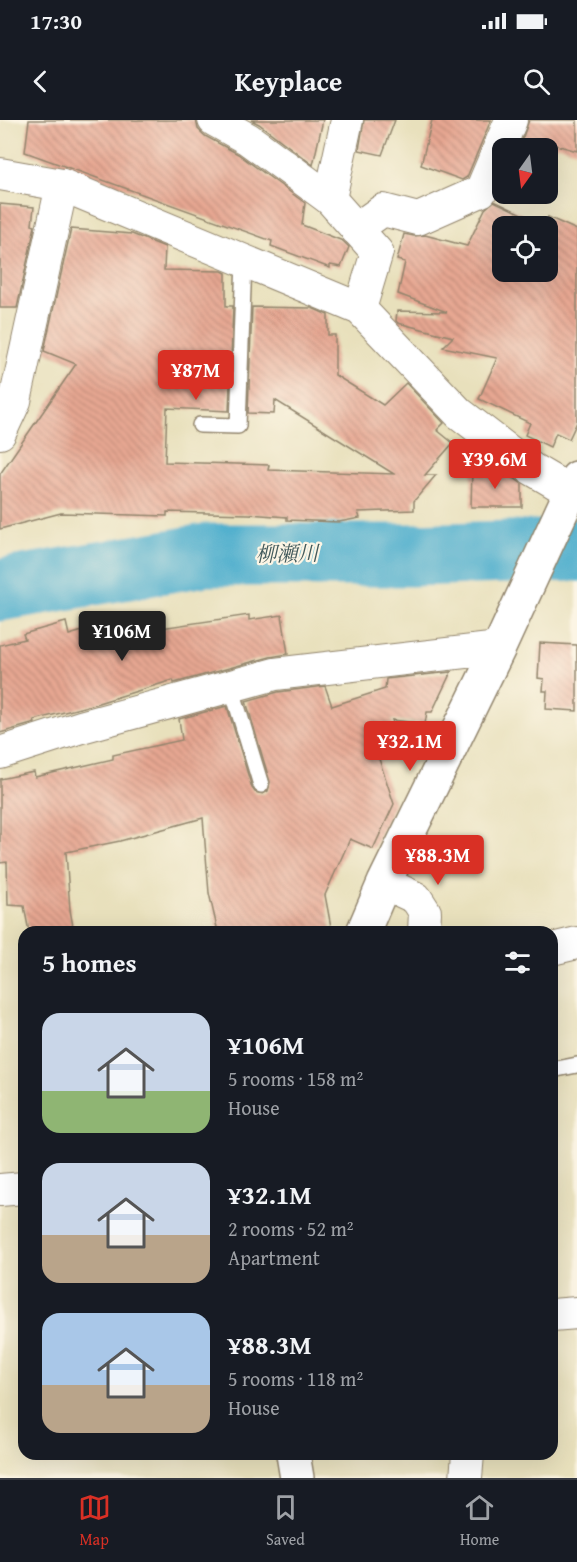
<!DOCTYPE html>
<html lang="en">
<head>
<meta charset="utf-8">
<style>
  body { margin:0; font-family:"Gentium Book Plus","Noto Serif JP",serif; background:#242831; color:#f1f3f6; height:100vh; display:flex; flex-direction:column; font-size:22px; white-space:nowrap }
  * { box-sizing:border-box; margin:0 }
  p { font-size:20px; color:#9ea1a6 }
  .icon { flex:none; width:33px; height:33px; fill:none; stroke:currentColor; stroke-width:2; stroke-linecap:round; stroke-linejoin:round }
  .map { position:relative; flex:1; overflow:hidden }
  .side { position:absolute; left:18px; top:806px; width:540px; height:534px; display:flex; flex-direction:column; background:#171b24; border-radius:18px; box-shadow:0 6px 24px #0002 }
  .side>* { flex:none }
  .needle { width:39px; rotate:194deg }
  .controls { position:absolute; left:492px; top:18px; display:grid; gap:12px }
  .controls a { display:grid; place-items:center; width:66px; height:66px; border-radius:12px; background:#171b24; box-shadow:0 6px 24px #0002; font-size:30px }
  .price { position:absolute; translate:-50% -51px; padding:0 14px; border-radius:6px; background:#d93025; color:#fff; font-size:20px; line-height:39px; filter:drop-shadow(0 2px 3px #0008) }
  .price::after { content:''; position:absolute; left:50%; top:36px; width:18px; height:14px; margin-left:-9px; background:inherit; clip-path:polygon(0 0,100% 0,50% 100%) }
  .price.active { background:#222; color:#fff }
  ul { padding:0; list-style:none }
  li { display:flex; align-items:center; gap:18px; height:150px; padding:0 24px }
  li span { display:grid; place-items:center; flex:none; width:168px; height:120px; border-radius:18px; color:#555 }
  li>.icon { margin-inline-start:auto }
  span .icon { width:72px; height:72px; fill:#fffc; stroke-width:1 }
  li b { font-size:26px }
  h2 { display:flex; justify-content:space-between; align-items:center; height:72px; padding:0 24px; font-size:26px }
  .status { display:flex; justify-content:space-between; align-items:center; height:42px; padding:0 30px; background:#171b24; direction:ltr }
  .status svg { height:16px; fill:currentColor }
  header { display:flex; justify-content:space-between; align-items:center; height:78px; padding:0 24px; background:#171b24; font-size:27px; font-weight:800 }
  .menu { display:flex; justify-content:space-around; align-items:center; height:84px; border-top:2px solid #363941; background:#171b24; font-size:16px; color:#9ea1a6 }
  .menu a { display:grid; justify-items:center; gap:3px }
  .menu .active { color:#d93025 }
  .map>svg:first-child { display:block }
</style>
</head>
<body>
<div class="status"><b>17:30</b><svg viewBox="0 0 49 12"><path d="M0 12V9h3v3zM5 12V6h3v6zM10 12V3h3v9zM15 12V0h3v12zM26 1h20v11H26zM47 4h2v5h-2z"/></svg></div>
<header><svg class="icon" aria-label="back" viewBox="0 0 24 24"><path d="M15 5l-7 7 7 7"/></svg>Keyplace<svg class="icon" aria-label="search" viewBox="0 0 24 24"><circle cx="10" cy="10" r="6"/><path d="M15 15l6 6"/></svg></header>
<div class="map">
<svg width="577" height="1358" viewBox="0 0 577 1358">
  <defs>
    <pattern id="building-back-hatch" width="6" height="6" patternUnits="userSpaceOnUse" patternTransform="scale(1.5)"><rect width="6" height="6" fill="#e7a792"/><path d="M-1 5l2 2M0 0l6 6M5-1l2 2" fill="none" stroke="#bc8877"/></pattern>
  </defs>
  <rect width="100%" height="100%" fill="#fcf5e5"/>
  <filter id="ink" filterUnits="userSpaceOnUse"><feTurbulence type="fractalNoise" baseFrequency=".0167" numOctaves="2"/><feDisplacementMap in="SourceGraphic" scale="12" xChannelSelector="R" yChannelSelector="G"/><feConvolveMatrix kernelMatrix="1 2 1 2 8 2 1 2 1" color-interpolation-filters="sRGB"/></filter>
  <filter id="wash" filterUnits="userSpaceOnUse"><feTurbulence type="fractalNoise" baseFrequency=".008" numOctaves="4" result="noise"/><feDisplacementMap in="SourceGraphic" scale="24" xChannelSelector="R" yChannelSelector="G"/><feGaussianBlur stdDeviation="1.35" result="paint"/><feColorMatrix in="noise" values="0 0 0 0 0 0 0 0 0 0 0 0 0 0 0 0 0 1.4 0 .05"/><feComposite in="paint" operator="in"/></filter>
  <g filter="url(#wash)">
    <rect width="100%" height="100%" fill="#e8e0bc"/>
    <g fill="none" stroke-linecap="round" stroke-linejoin="round">
      <path stroke="#4fafcd" stroke-width="63" d="M0,470l205,-35h206l166,-5"/>
    </g>
    <g id="blocks">
      <g fill="url(#building-back-hatch)">
        <path d="M29,0h167l2,9 7,7 33,18 67,49 -3,22 41,16 6,6 -8,20 -11,-2v3l-59,-22 1,-5 -247,-89z"/>
        <path d="M251,0h72l-10,45 -54,-41z"/>
        <path d="M364,0h31l-13,35 -23,-5z"/>
        <path d="M432,0h59l-24,57 -5,3 -41,-15z"/>
        <path d="M529,0h48v31l-21,-6 -1,3h-36z"/>
        <path d="M494,81l53,25h-45v46h46v-55l29,13v192l-8,17 -13,-6 -6,14 -25,-12 5,-12 -51,-24 18,-41 -54,-11 10,-10 -55,-14 -2,-2 1,-10 50,1 -49,-18 7,-32 -8,-2 7,-26 10,2 11,-1 42,11 18,-37z"/>
        <path d="M0,84l34,3 -2,18 3,1 -18,82h-17z"/>
        <path d="M71,109l61,5 33,13 -1,23 58,1 4,2v33h7l-4,105 -62,-3 -2,54 104,3 -1,5 126,4 -119,-74 -1,14 -26,-1 4,-106 60,1 16,7v20h7v40l48,30 23,-22 38,40 -7,7 16,13 -28,32h11l-22,26v9l-56,2 2,6 -21,4 -52,-2v-3l-38,-3 -82,-2v4l-106,-3 -61,16v-55l76,-110 -32,-13z"/>
        <path d="M472,350l32,1 18,13v23h-51z"/>
        <path d="M249,495v5l33,-5 6,39 -18,3 -96,26 -1,-3 -78,24 -61,16 1,3 -35,10v-88l25,-6 -2,-5 43,-12 3,13 61,-18 4,15z"/>
        <path d="M540,523l37,2v66l-31,-2 1,-18h-4l1,-12 -6,-1z"/>
        <path d="M451,552l-19,40h-5l-2,12 -33,-4 9,29 -23,7 16,48 -21,45 -23,-10 -25,56 7,37h-114l-9,-39 -6,-75 -83,23 -54,11 4,58 4,22h-45l-5,-26 -16,-1 -1,-43 -7,1v-84l34,-7 1,5 78,-18v-4l69,-15 -3,-21 48,-13 25,82 3,4 8,2 5,-3 2,-9 -24,-81 32,-9 47,-6 7,20 53,-17 1,-10z"/>
      </g>
    </g>
  </g>
  <g filter="url(#ink)">
    <use href="#blocks" fill-opacity="0" stroke="#92856d" stroke-width="1.5"/>
    <g fill="none" stroke-linecap="round" stroke-linejoin="round">
      <g stroke="#92856d" stroke-width="18">
        <g id="lane">
          <path d="M200,305l38,1 6,-166"/>
          <path d="M231,566l30,99"/>
          <path d="M552,950l25,-5"/>
        </g>
      </g>
      <g stroke="#92856d" stroke-width="34">
        <g id="street">
          <path d="M214,0l34,19 82,60 47,53 -17,57"/>
          <path d="M0,54l62,11 298,124 99,104 73,56 39,23 6,-5"/>
          <path d="M330,79l17,-79"/>
          <path d="M356,109l27,-19 35,9 63,-28 30,-71"/>
          <path d="M0,313l15,-32 47,-216"/>
          <path d="M0,633l81,-26 194,-53 224,-26"/>
          <path d="M384,763l32,15 9,14 -1,20"/>
          <path d="M552,829l25,-6"/>
          <path d="M0,1070l24,-2"/>
          <path d="M552,1195l25,-2"/>
          <path d="M466,1358l2,-24"/>
        </g>
      </g>
      <g stroke="#92856d" stroke-width="36">
        <g id="secondary">
          <path d="M363,812l21,-49 115,-235 78,-170"/>
          <path d="M293,1334l4,24"/>
        </g>
      </g>
      <use href="#lane" stroke="#fff" stroke-width="15"/>
      <use href="#street" stroke="#fff" stroke-width="32"/>
      <use href="#secondary" stroke="#fff" stroke-width="33"/>
    </g>
  </g>
  <g text-anchor="middle" stroke-width="4.5" stroke-linejoin="round" paint-order="stroke">
    <g font-size="21" font-style="italic" fill="#42595b" stroke="#fcf5e5">
      <text transform="translate(287 434) rotate(-1)" y="7">柳瀬川</text>
    </g>
  </g>
</svg>
<div class="controls">
<a><svg class="needle" viewBox="-14 -14 28 28"><path d="M0-13l5 13h-10z" fill="#e53935"/><path d="M0 13l5-13h-10z" fill="#9ea1a6"/></svg></a>
<a><svg class="icon" aria-label="locate" viewBox="0 0 24 24"><circle cx="12" cy="12" r="6"/><path d="M12 2v4M12 18v4M2 12h4M18 12h4"/></svg></a>
</div>
<b class="price" style="left:196px;top:281px">¥87M</b>
<b class="price" style="left:495px;top:370px">¥39.6M</b>
<b class="price active" style="left:122px;top:542px">¥106M</b>
<b class="price" style="left:410px;top:652px">¥32.1M</b>
<b class="price" style="left:438px;top:766px">¥88.3M</b>
<section class="side">
<h2>5 homes<svg class="icon" aria-label="filters" viewBox="0 0 24 24"><path d="M4 7h16M4 17h16"/><circle cx="9" cy="7" r="2"/><circle cx="15" cy="17" r="2"/></svg></h2>
<ul>
<li><span style="background:linear-gradient(#c9d6e8 65%,#8fb573 0)"><svg class="icon" aria-label="home" viewBox="0 0 24 24"><path d="M3 11l9-7 9 7M6 9v11h12V9"/></svg></span><div><b>¥106M</b><p>5 rooms · 158 m²</p><p>House</p></div></li>
<li><span style="background:linear-gradient(#c9d6e8 60%,#b9a48a 0)"><svg class="icon" aria-label="home" viewBox="0 0 24 24"><path d="M3 11l9-7 9 7M6 9v11h12V9"/></svg></span><div><b>¥32.1M</b><p>2 rooms · 52 m²</p><p>Apartment</p></div></li>
<li><span style="background:linear-gradient(#a9c7e8 60%,#b9a48a 0)"><svg class="icon" aria-label="home" viewBox="0 0 24 24"><path d="M3 11l9-7 9 7M6 9v11h12V9"/></svg></span><div><b>¥88.3M</b><p>5 rooms · 118 m²</p><p>House</p></div></li>
</ul>
</section>
</div>
<nav class="menu">
<a class="active"><svg class="icon" aria-label="map" viewBox="0 0 24 24"><path d="M3 6l6-2 6 2 6-2v14l-6 2-6-2-6 2zM9 4v14M15 6v14"/></svg>Map</a>
<a><svg class="icon" aria-label="saved" viewBox="0 0 24 24"><path d="M7 4h10v16l-5-4-5 4z"/></svg>Saved</a>
<a><svg class="icon" aria-label="home" viewBox="0 0 24 24"><path d="M3 11l9-7 9 7M6 9v11h12V9"/></svg>Home</a>
</nav>
</body>
</html>
